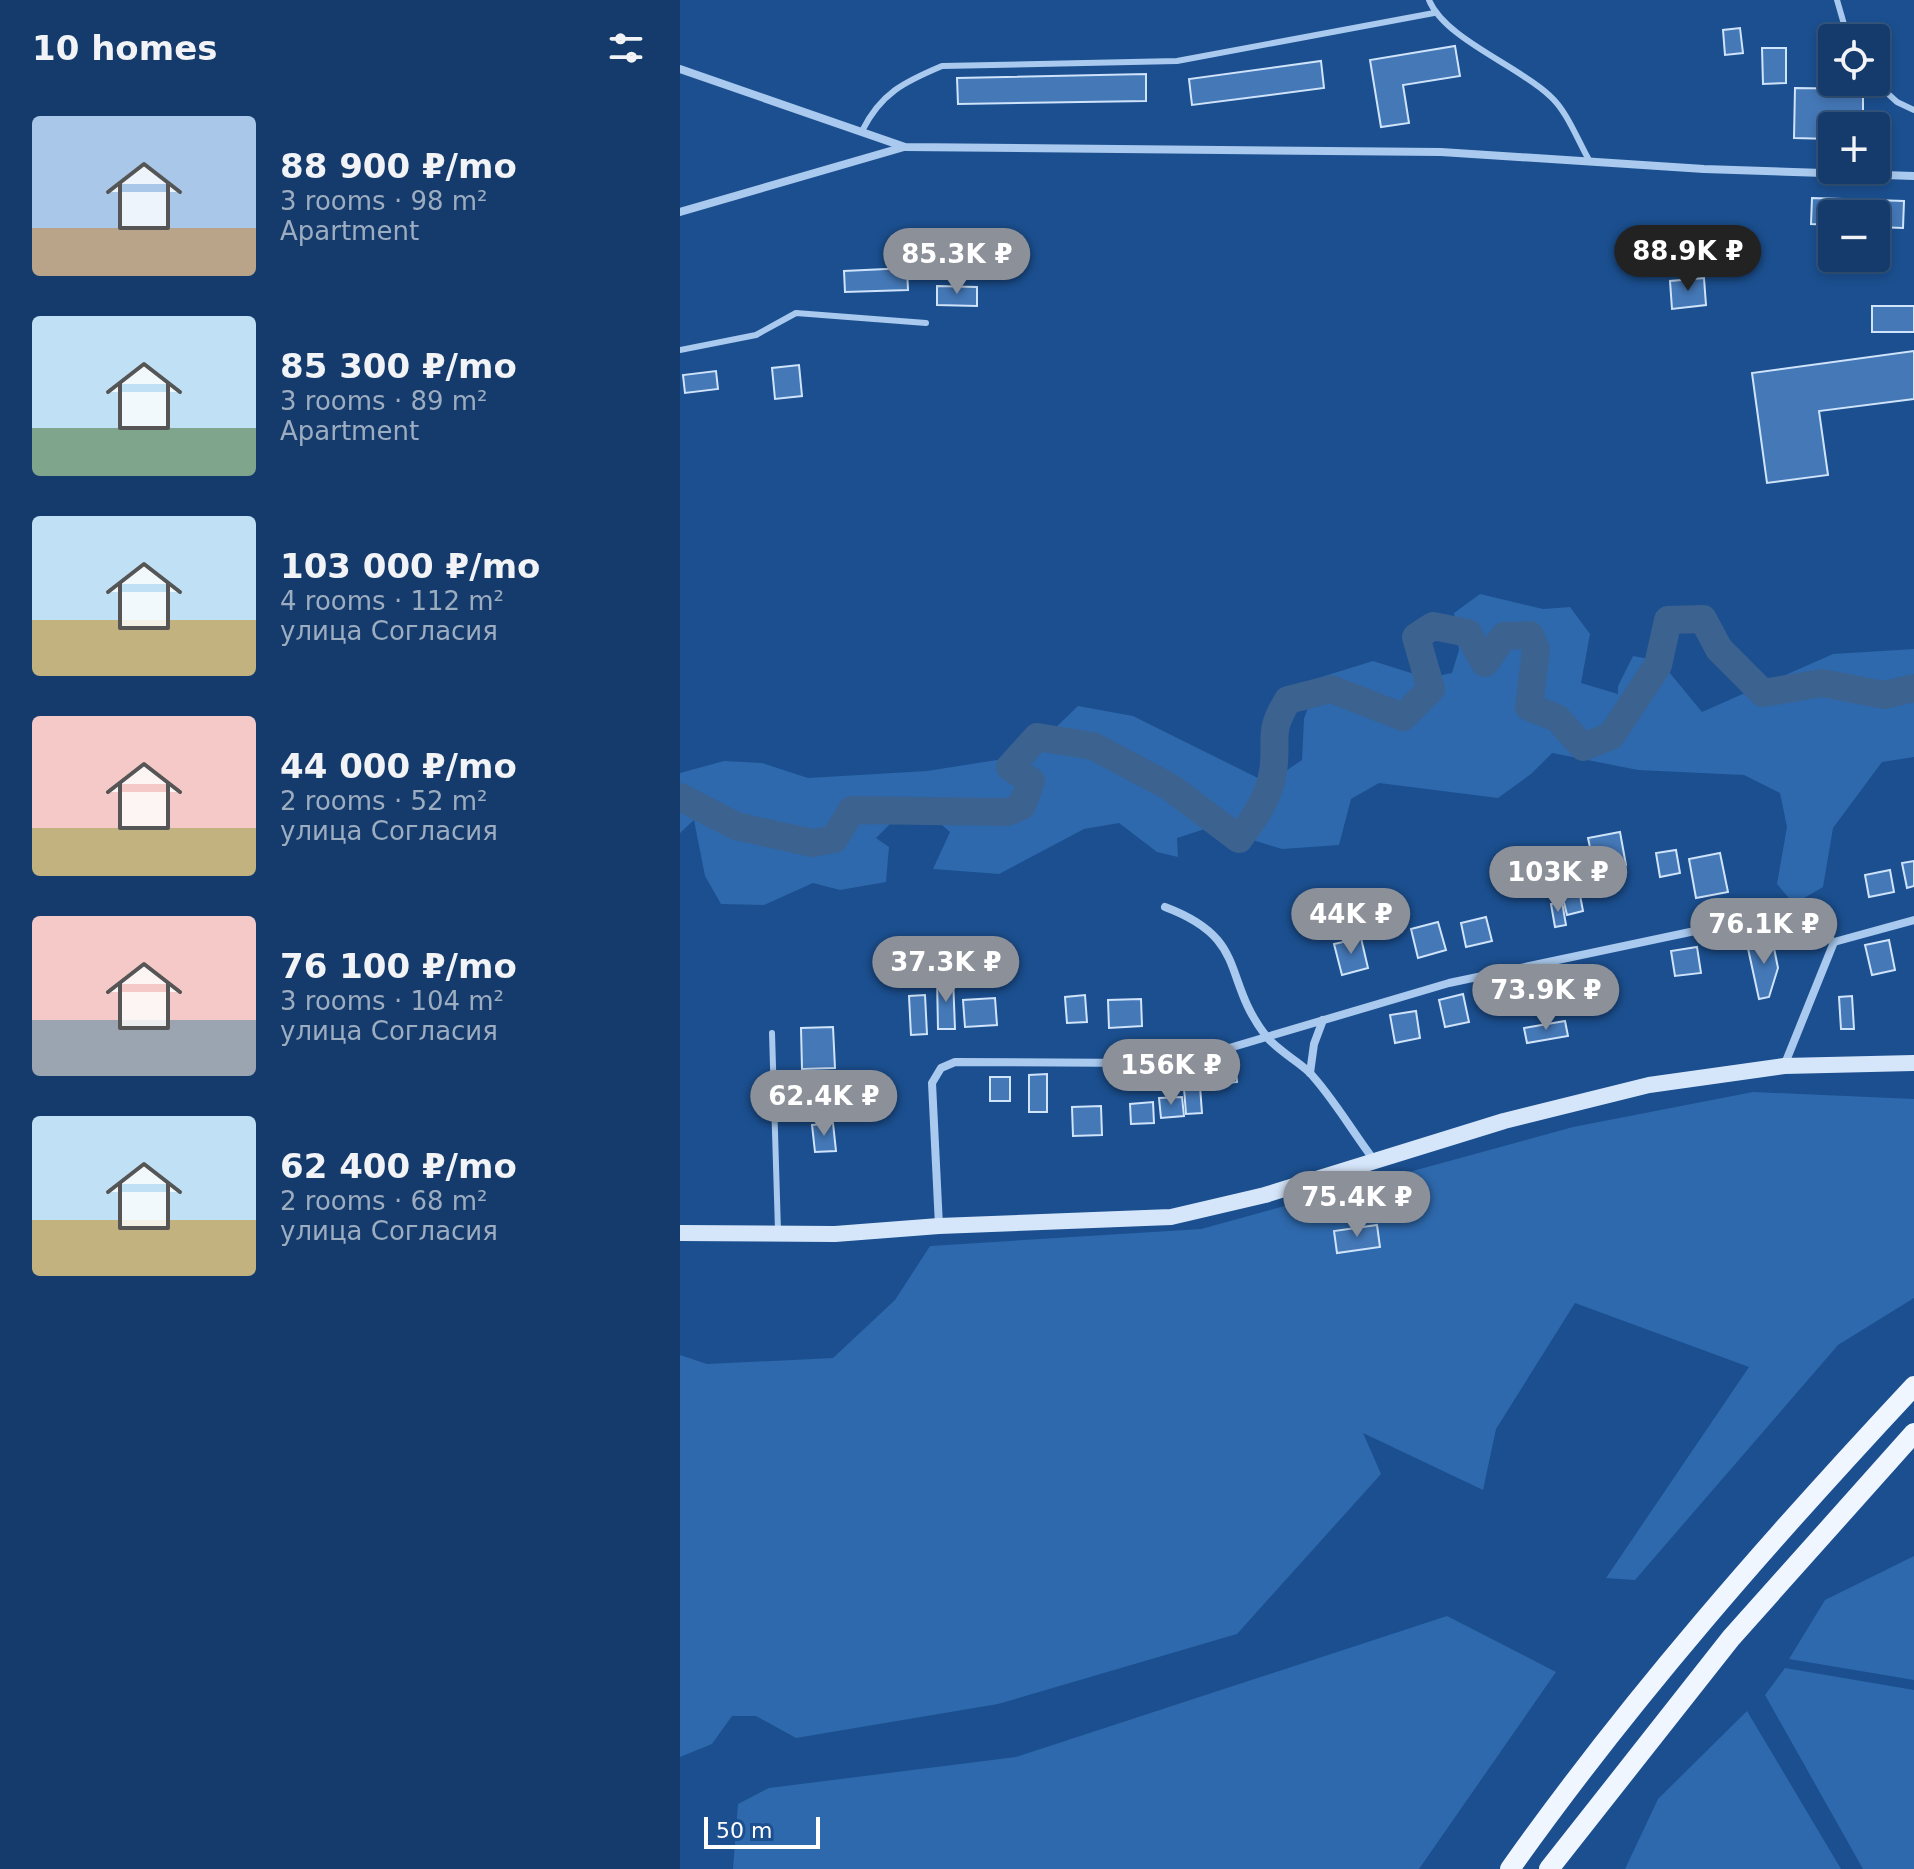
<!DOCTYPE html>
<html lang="en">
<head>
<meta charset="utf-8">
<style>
  body { margin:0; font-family:"DejaVu Sans",sans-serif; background:#1d4271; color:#f1f3f6; height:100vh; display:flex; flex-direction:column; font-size:30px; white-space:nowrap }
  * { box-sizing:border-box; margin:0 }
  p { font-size:26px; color:#9dadc1 }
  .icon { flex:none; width:44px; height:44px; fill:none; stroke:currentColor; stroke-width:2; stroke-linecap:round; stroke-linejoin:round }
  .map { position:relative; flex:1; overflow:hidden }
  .panel { display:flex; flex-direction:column; background:#143b6b; width:680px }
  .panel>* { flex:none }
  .tools { position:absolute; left:1138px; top:24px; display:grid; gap:16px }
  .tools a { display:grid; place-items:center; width:72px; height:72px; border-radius:8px; background:#143b6b; box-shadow:0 4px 12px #0003,0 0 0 2px #33557e; font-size:40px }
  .scale { position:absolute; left:24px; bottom:20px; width:116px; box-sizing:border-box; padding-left:8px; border:4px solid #fff; border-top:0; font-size:22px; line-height:28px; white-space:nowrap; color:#fff; -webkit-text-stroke:6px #1b4f8f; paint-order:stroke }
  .price { position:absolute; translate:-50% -68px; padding:0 18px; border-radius:28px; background:#8c9099; color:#fff; font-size:26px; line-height:52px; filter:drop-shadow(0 2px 4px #0008) }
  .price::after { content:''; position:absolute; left:50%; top:48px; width:24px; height:18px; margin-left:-12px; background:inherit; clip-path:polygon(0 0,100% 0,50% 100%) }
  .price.selected { background:#222; color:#fff }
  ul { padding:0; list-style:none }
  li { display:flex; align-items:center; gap:24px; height:200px; padding:0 32px }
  li span { display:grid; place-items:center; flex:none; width:224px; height:160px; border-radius:8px; color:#555 }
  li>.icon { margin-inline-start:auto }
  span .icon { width:96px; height:96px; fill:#fffc; stroke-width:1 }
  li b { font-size:34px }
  h2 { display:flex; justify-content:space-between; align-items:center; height:96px; padding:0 32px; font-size:34px }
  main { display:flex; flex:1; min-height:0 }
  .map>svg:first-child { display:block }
</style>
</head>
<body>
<main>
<section class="panel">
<h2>10 homes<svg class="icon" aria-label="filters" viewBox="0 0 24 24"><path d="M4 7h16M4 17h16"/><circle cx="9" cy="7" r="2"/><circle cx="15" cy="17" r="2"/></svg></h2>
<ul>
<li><span style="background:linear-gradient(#a9c7e8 70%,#b9a48a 0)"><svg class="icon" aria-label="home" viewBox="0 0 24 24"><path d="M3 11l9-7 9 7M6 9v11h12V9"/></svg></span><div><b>88 900 ₽/mo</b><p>3 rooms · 98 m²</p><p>Apartment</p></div></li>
<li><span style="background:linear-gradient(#bfe0f5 70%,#7fa58c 0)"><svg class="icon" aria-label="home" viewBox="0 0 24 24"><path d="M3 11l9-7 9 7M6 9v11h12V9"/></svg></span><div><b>85 300 ₽/mo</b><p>3 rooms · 89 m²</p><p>Apartment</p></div></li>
<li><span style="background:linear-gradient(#bfe0f5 65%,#c2b280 0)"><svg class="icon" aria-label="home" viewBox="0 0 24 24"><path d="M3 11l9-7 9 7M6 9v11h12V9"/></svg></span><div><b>103 000 ₽/mo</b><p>4 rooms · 112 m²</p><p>улица Согласия</p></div></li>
<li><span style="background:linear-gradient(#f6c9c9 70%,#c2b280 0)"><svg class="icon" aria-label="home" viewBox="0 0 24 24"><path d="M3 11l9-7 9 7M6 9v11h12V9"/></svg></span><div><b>44 000 ₽/mo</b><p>2 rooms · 52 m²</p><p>улица Согласия</p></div></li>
<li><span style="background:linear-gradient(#f6c9c9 65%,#9aa5b1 0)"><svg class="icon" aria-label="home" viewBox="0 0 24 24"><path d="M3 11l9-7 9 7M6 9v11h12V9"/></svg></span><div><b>76 100 ₽/mo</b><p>3 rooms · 104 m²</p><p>улица Согласия</p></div></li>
<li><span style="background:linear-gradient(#bfe0f5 65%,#c2b280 0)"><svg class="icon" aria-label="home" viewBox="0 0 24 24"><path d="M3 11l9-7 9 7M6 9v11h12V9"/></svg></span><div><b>62 400 ₽/mo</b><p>2 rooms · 68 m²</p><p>улица Согласия</p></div></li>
</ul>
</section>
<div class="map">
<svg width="1234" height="1869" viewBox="0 0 1234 1869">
  <rect width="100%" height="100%" fill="#1b4f8f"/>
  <g fill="#2e69ad">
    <path d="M800,594l63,15 27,-2 20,27 -9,49 37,11v-8l15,-30 27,5 42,51 131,-58 81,-5v108l-32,5 -49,66 -10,59 -29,17 -17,-20 10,-57 -7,-34 -36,-18 -106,-5 -86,-17 -21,21 -33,24 -119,-15 -28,16 -12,46 -57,4 -71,-22 -34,11 1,19 -21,-5 -38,-29 -35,6 -85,45 -66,-5 17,-37 -17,-15 -31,-5 -26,26 13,9 -3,35 -46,8 -27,-7 -49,22 -43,-1 -16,-28 -11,-56 -14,13v-60l44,-12 38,2 46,15 119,-7 114,-18 9,-20 28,-27 55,10 135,67 34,-23 2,-41 14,-41 55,-17 54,17 25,-5 7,-23 -5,-37z"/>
    <path d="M1073,1092l161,7v199l-76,47 -203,235 -29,-2 143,-211 -174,-64 -79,126 -13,61 -120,-57 18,41 -144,160 -239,70 -202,34 -40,-22h-24l-20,28 -32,13v-402l27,9 126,-6 62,-58 35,-54 271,-17 372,-102z"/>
    <path d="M1234,1556v124l-125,-21 36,-59z"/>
    <path d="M767,1616l109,56 -137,197h-686l5,-65 31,-16 247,-31z"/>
    <path d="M1105,1668l129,22v179h-51l-98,-174z"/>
    <path d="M1067,1711l94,158h-216l33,-70z"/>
  </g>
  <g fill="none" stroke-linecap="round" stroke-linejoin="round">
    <path stroke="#3c6290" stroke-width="28" d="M0,797l56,29 76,17 22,-4 18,-29 155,2 15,-6 9,-25 -21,-14 27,-30 56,9 77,41 69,52c15,-21 30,-41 34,-67 5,-35 -6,-38 15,-72l43,-11 72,28 28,-28 -15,-52 17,-11 35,7 17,30 19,-27 26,-1 6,15 -7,57 28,11 26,29 28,-11 47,-71 10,-45 35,-1 16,30 44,44 59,-10 62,12 30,-7"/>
  </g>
  <g fill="#4478b7" stroke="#cfe3fa" stroke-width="2">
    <path d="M1060,28l3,25 -18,2 -2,-25z"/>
    <path d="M775,46l5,30 -57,9 6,38 -28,4 -11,-67z"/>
    <path d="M1082,48h24v35l-23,1z"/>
    <path d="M641,61l3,27 -132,17 -3,-26z"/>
    <path d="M466,74v27l-188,3 -1,-26z"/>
    <path d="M1115,88l68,1v37h-31v13l-38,-1z"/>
    <path d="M1132,198l92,3 -1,27 -27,-1v-13h-44v11l-21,-1z"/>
    <path d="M227,268l1,22 -63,2 -1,-21z"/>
    <path d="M1024,278l2,27 -34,4 -2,-28z"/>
    <path d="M257,286l40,1v19l-40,-1z"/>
    <rect x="1192" y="306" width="42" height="26"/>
    <path d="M1234,351v48l-95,12 9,64 -61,8 -15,-110z"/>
    <path d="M119,365l3,31 -27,3 -3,-31z"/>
    <path d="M36,371l2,18 -33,4 -2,-18z"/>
    <path d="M940,832l6,33 -31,6 -7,-33z"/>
    <path d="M996,850l4,23 -20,4 -4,-24z"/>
    <path d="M1040,853l8,39 -32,6 -7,-39z"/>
    <path d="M1234,861v25l-7,2 -5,-25z"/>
    <path d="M1210,870l4,22 -25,5 -4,-22z"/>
    <path d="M899,890l4,21 -16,4 -5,-21z"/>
    <path d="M882,902l4,23 -11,2 -4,-23z"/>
    <path d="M806,917l6,24 -26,6 -5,-24z"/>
    <path d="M758,922l8,28 -28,8 -7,-29z"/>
    <path d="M681,938l7,30 -26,7 -8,-31z"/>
    <path d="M1092,938l6,30 -9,29 -10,2 -12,-55z"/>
    <path d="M1209,940l6,30 -23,5 -7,-30z"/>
    <path d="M1017,947l4,26 -26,3 -4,-25z"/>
    <path d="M904,970l4,27 -19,2 -4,-26z"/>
    <path d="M878,975l5,27 -31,6 -4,-27z"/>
    <path d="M273,977l2,52h-17l-1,-51z"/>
    <path d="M783,994l6,28 -24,5 -6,-27z"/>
    <path d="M245,995l2,39 -16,1 -2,-39z"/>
    <path d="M405,995l2,27 -20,1 -2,-26z"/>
    <path d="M1172,996l2,33h-13l-2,-32z"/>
    <path d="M315,998l2,27 -32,2 -2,-27z"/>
    <path d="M461,999l1,27 -33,2 -1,-28z"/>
    <path d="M736,1011l4,27 -25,5 -5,-28z"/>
    <path d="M885,1021l3,15 -41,7 -3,-15z"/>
    <path d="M153,1027l2,41 -33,1 -1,-41z"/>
    <path d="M555,1061l2,21 -24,3 -2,-22z"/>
    <path d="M519,1073l3,40 -16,1 -3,-39z"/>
    <path d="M367,1074v38h-18v-37z"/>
    <rect x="310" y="1077" width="20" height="24"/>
    <path d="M502,1097l2,19 -23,2 -2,-20z"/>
    <path d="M473,1102l1,21 -23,1 -1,-20z"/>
    <path d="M421,1106l1,29 -29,1 -1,-29z"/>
    <path d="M153,1123l3,28 -21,1 -3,-27z"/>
    <path d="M697,1225l3,22 -43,6 -3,-22z"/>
  </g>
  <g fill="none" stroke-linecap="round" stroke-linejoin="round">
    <g stroke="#a9c9ee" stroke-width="6">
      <path d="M749,0c16,39 90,66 121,96 17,15 28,45 39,64"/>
      <path d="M1157,0l11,38"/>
      <path d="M1195,82l22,20 17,8"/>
      <path d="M182,131c19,-38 42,-49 80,-65l235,-5 257,-48"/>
      <path d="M0,350l76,-15 40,-22 130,10"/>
      <path d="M92,1033l6,198"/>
    </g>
    <g stroke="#a9c9ee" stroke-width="8">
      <path d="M0,69l225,78 536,5 263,17 210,7"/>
      <path d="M0,212l224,-65"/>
      <path d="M485,907c85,32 56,71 101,129 11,14 29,23 42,35 22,22 46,63 66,89"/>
      <path d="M1154,942l80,-22"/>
      <path d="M630,1073l4,-29 9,-24"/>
      <path d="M259,1226l-7,-143 9,-15 14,-6 186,1 51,-4 257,-76 279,-59c42,-2 69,-6 106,18l-50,124"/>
    </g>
    <path stroke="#d6e6fa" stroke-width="16" d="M0,1233l155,1 104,-8 232,-9 94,-22 239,-74 145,-36 135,-19 130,-3"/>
    <g stroke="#f0f6ff" stroke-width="20">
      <path d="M830,1869c121,-171 261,-330 404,-483"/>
      <path d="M869,1869l182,-231 183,-205"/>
    </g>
  </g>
</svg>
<div class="tools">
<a><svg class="icon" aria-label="locate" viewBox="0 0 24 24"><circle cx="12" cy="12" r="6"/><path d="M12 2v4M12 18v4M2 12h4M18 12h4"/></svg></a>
<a>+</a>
<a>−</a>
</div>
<div class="scale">50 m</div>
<b class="price selected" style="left:1008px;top:293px">88.9K ₽</b>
<b class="price" style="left:277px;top:296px">85.3K ₽</b>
<b class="price" style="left:878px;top:914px">103K ₽</b>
<b class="price" style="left:671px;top:956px">44K ₽</b>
<b class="price" style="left:1084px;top:966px">76.1K ₽</b>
<b class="price" style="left:266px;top:1004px">37.3K ₽</b>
<b class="price" style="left:866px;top:1032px">73.9K ₽</b>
<b class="price" style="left:491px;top:1107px">156K ₽</b>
<b class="price" style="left:144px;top:1138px">62.4K ₽</b>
<b class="price" style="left:677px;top:1239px">75.4K ₽</b>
</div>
</main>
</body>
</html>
